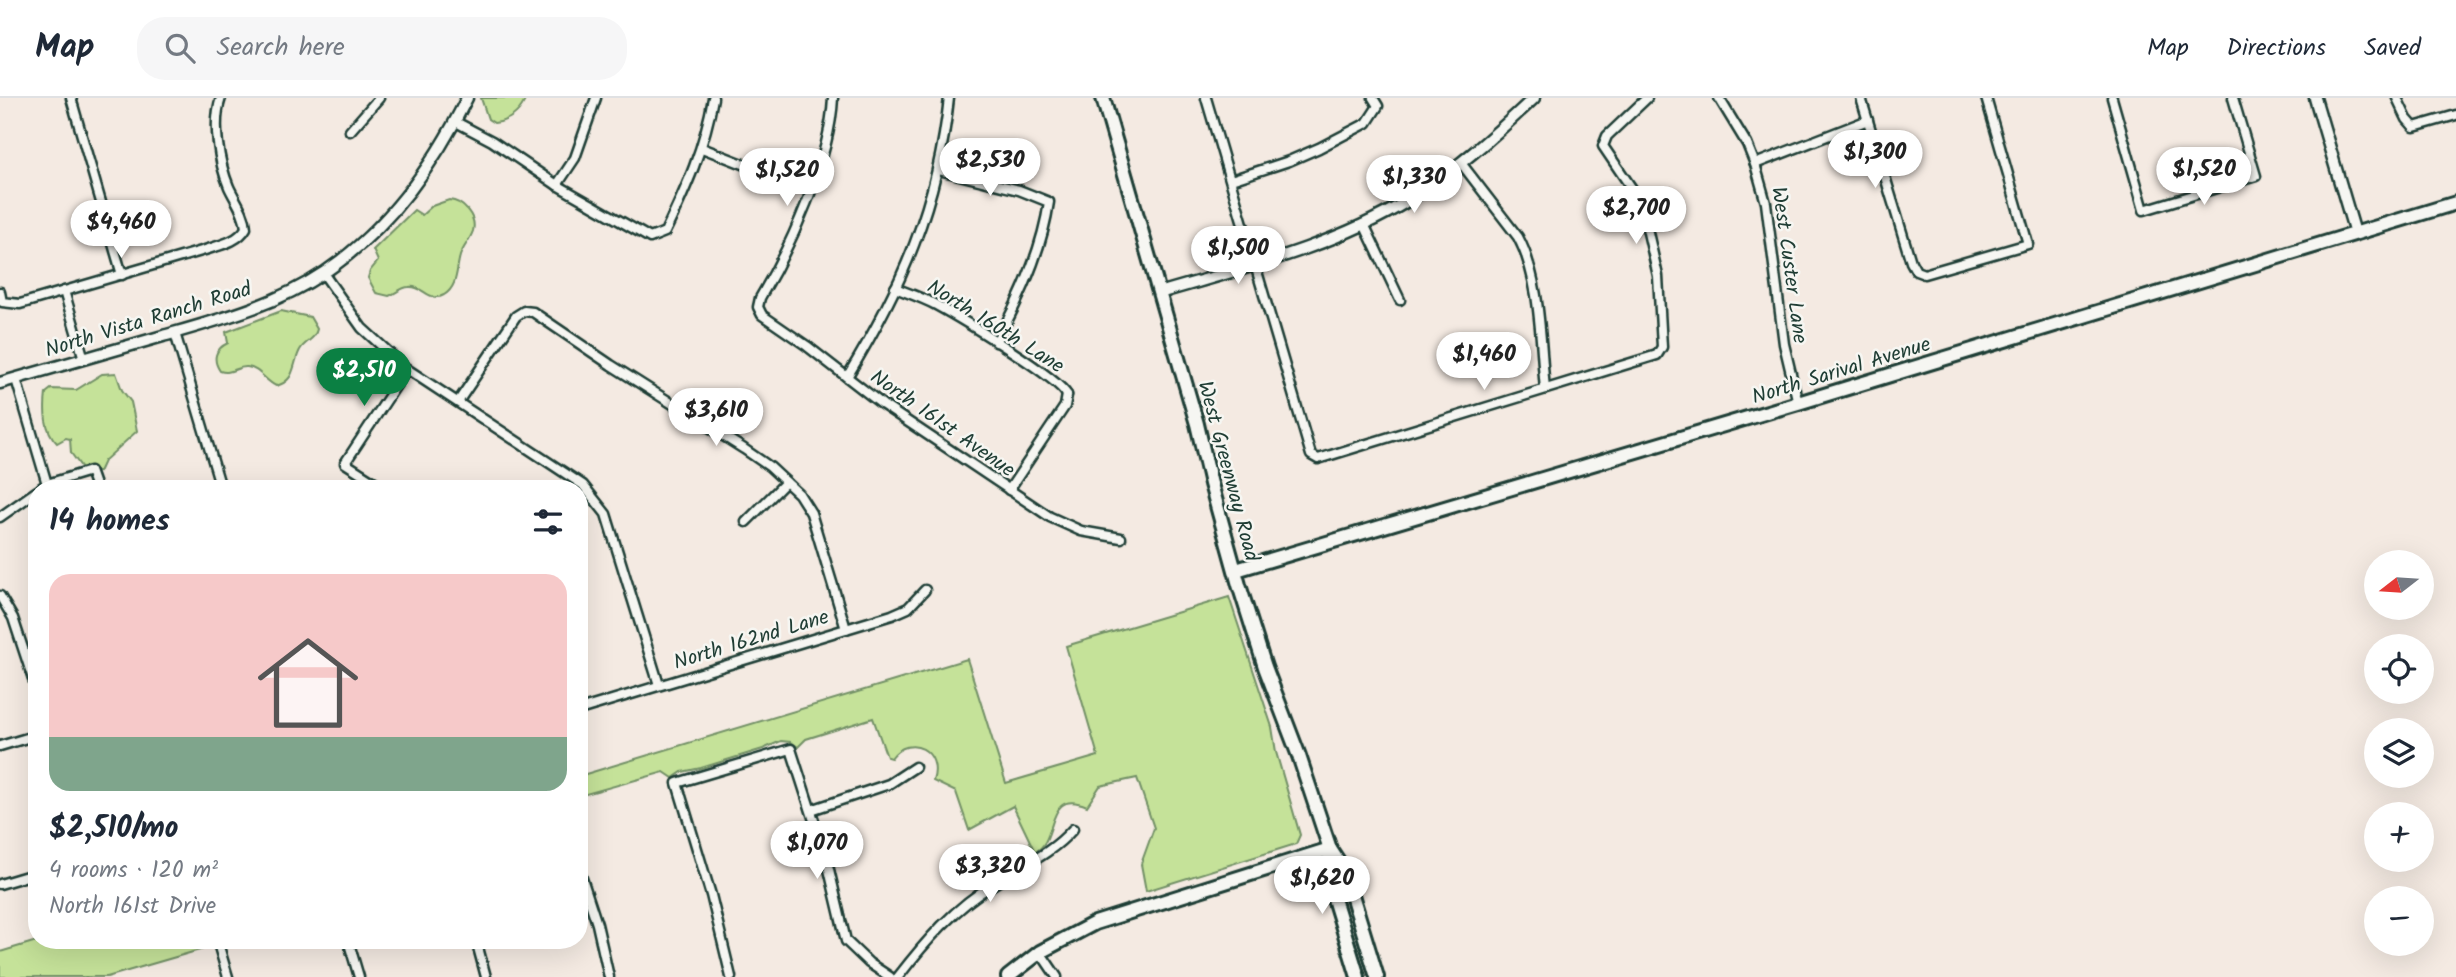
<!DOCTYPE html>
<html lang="en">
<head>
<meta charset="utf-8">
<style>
  body { margin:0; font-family:Kalam,sans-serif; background:#f6f6f7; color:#1f2937; height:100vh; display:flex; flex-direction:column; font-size:26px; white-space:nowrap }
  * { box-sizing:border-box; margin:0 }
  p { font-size:23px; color:#747a83 }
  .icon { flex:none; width:38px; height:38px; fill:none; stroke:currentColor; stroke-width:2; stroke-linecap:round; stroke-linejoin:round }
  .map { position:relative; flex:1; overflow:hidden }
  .sheet { position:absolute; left:28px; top:382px; width:560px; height:469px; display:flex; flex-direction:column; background:#fff; border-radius:28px; box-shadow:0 7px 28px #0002 }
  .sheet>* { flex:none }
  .needle { width:46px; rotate:253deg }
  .fabs { position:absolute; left:2364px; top:452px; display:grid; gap:14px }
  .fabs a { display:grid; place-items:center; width:70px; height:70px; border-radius:50%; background:#fff; box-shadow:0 7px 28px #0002; font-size:35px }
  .price { position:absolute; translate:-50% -60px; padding:0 16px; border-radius:24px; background:#fff; color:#222; font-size:23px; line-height:46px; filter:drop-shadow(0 2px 4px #0008) }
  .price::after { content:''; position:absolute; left:50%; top:42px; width:21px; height:16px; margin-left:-10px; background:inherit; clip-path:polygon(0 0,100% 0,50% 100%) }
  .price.on { background:#0b8043; color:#fff }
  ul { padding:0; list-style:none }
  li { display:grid; align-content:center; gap:14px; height:371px; padding:0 21px }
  li span { display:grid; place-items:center; height:217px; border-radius:21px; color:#555 }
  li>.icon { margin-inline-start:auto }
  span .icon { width:126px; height:126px; fill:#fffc; stroke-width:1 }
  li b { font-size:30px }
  h2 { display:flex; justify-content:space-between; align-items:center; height:84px; padding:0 21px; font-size:30px }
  header { display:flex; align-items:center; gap:42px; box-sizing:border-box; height:98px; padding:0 35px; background:#fff; border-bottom:2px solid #e0e1e3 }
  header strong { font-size:33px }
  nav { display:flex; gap:38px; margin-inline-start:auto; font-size:24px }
  .search { width:490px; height:63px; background:#f6f6f7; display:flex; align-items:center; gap:18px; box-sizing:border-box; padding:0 24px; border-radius:28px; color:#747a83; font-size:26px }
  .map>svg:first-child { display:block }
</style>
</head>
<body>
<header>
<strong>Map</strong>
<div class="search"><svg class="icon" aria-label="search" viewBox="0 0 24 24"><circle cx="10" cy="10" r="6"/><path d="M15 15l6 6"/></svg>Search here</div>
<nav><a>Map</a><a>Directions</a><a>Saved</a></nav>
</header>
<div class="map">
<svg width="2456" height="879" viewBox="0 0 2456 879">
  <rect width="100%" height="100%" fill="#f4eae2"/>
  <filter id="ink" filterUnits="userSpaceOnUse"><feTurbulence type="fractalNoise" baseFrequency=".0143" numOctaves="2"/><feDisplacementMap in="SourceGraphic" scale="14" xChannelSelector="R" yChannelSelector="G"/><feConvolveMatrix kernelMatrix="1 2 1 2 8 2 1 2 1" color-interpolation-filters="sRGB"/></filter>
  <g filter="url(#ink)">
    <g fill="#c5e299" stroke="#729066" stroke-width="2">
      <path d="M481,0h45c-6,15 -16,23 -32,25l-6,-4z"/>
      <path d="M449,102c14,1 28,17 24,31 -3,9 -10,16 -13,25 -4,13 -2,31 -16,39 -15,8 -21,-10 -35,-8 -7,0 -13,6 -20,9l-13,-3 -8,-15 2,-7 8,-10 -5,-11 41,-40 8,5 10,-9z"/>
      <path d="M281,213l29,6 7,12c-2,11 -12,12 -17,21 -8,15 -4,31 -24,36 -11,-5 -17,-18 -29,-19 -10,-1 -16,8 -27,4 -8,-12 -5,-22 8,-28l-2,-11z"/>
      <path d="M116,275l6,17 9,12 6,29 -33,30 -5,11 -17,-4 -11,-15 -1,-14 -4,-1 -9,5c-13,-13 -13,-32 -11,-50l5,-4 25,1 26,-16z"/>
      <path d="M1229,499l43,130 4,25 24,83 -4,9 -150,47 -5,-27 13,-36 -17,-50 -37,8 -13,20c-43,-18 -28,35 -52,46l-22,-46 -44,24 -13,-38 -23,-11c10,-30 -23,-48 -42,-23l-4,-1 -14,-39 -67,21 -8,8 -7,-5 -10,-1 -18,8 -62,19 -19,4 -9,6 -9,-6 -85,24v-20l388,-117 39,124 92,-27 -32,-110z"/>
      <path d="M40,842h168l2,7 -103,30h-107v-25z"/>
    </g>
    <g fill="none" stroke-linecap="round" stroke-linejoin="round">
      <g stroke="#1f3d34" stroke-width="13">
        <g id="minor">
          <path d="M71,0l51,177"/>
          <path d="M833,0c-3,62 -42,148 -73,200l-2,9 4,8 45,31 76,59 167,112 31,14 40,7"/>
          <path d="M1206,0l105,357 7,4 339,-104 5,-8 -4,-71 -17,-74 -38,-56 4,-10 40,-38"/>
          <path d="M1719,0l28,46 8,20 11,39 18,141 14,59"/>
          <path d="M1861,0l50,164 5,9 8,3 104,-30 -42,-146"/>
          <path d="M2112,0l32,112 112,-34 -23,-78"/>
          <path d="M2397,0l10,21 7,8 42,-12"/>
          <path d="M456,24l36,19 65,44 93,53 15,-6c21,-43 40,-86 48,-134"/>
          <path d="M350,33l29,-33"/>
          <path d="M702,50l108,42"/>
          <path d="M1461,65l57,74c23,43 22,104 27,152"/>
          <path d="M1755,66l113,-44"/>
          <path d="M939,72l80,20 30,12c-7,49 -29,97 -53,140"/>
          <path d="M1231,82l58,-19 30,-13 48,-25 11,-17 -5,-8"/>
          <path d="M557,87l18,-27 21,-60"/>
          <path d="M1364,126l36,76"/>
          <path d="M323,175l39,55 45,41 176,116 23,29 53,171"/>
          <path d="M895,190c13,5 28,10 41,17 22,12 122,72 131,90"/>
          <path d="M64,193l20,68"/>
          <path d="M0,194l2,10 18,2 185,-54c15,-5 33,-8 41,-22 -1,-15 -11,-28 -17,-41 -10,-24 -17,-64 -8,-89"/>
          <path d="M175,235l46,155"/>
          <path d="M847,279c55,-90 91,-173 102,-279"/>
          <path d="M16,281l31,105"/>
          <path d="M458,304l58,-86 8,-5 9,1 78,53 133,84 26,18 29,27 12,19 35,116"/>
          <path d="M41,390l6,-4 43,-13 6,17"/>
          <path d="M384,390l-39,-25 62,-94"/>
          <path d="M1009,392l56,-84 2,-11"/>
          <path d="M0,419l37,-26"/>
          <path d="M746,424l40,-40"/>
          <path d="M0,498l13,22 24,73"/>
          <path d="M579,612l313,-95 16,-7 17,-18"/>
          <path d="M0,648l37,-11"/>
          <path d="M811,712l78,-26 26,-17"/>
          <path d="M579,771l18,55 12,53"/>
          <path d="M0,786l37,-11"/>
          <path d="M217,842l11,37"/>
          <path d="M348,842l11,37"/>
          <path d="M476,842l10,37"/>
          <path d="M1040,854l17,25"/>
          <path d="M731,879l-20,-82 -34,-112 114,-34 36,112 19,80 23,22 21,14"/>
          <path d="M898,879c27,-35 57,-70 96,-93 28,-18 57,-30 79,-55"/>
        </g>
      </g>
      <g stroke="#1f3d34" stroke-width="15">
        <g id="tertiary">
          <path d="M2315,0l40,135"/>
          <path d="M1159,195c85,-25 174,-46 250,-93 46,-29 86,-65 125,-102"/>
          <path d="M0,285c54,-16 109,-31 163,-47 56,-16 113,-31 162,-64 64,-44 108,-105 142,-174"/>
        </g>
      </g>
      <g stroke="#1f3d34" stroke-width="18">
        <g id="secondary">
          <path d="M1103,0l94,326 14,60 28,101 26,82 34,89 31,93 15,23 32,105"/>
          <path d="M1236,472l562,-167 658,-200"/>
          <path d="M1330,752l-2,29 30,98"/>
          <path d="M1008,879l32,-25 55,-29 235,-74"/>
        </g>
      </g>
      <use href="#minor" stroke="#f6f6f2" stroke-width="8"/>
      <use href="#tertiary" stroke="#f6f6f2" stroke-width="10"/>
      <use href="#secondary" stroke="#f6f6f2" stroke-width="12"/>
    </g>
  </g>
  <g text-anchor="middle" stroke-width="5" stroke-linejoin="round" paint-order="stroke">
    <g font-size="21" fill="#1f3d34" stroke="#f6f6f2">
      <text transform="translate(1790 167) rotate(82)" y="7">West Custer Lane</text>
      <text transform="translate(148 221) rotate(-17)" y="7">North Vista Ranch Road</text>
      <text transform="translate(996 228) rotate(32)" y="7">North 160th Lane</text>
      <text transform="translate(1841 272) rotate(-17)" y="7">North Sarival Avenue</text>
      <text transform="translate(943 325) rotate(35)" y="7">North 161st Avenue</text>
      <text transform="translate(1229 373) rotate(75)" y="7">West Greenway Road</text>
      <text transform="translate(751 541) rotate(-17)" y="7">North 162nd Lane</text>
    </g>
  </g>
</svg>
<div class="fabs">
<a><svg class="needle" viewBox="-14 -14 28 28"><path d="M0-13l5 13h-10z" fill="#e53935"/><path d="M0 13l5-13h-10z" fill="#747a83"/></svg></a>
<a><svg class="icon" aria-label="locate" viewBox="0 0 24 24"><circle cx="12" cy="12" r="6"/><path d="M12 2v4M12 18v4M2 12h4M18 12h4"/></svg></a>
<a><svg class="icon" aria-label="layers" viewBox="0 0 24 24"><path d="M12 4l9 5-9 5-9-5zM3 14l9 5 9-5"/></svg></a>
<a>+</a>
<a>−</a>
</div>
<b class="price" style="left:1875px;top:92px">$1,300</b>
<b class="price" style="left:990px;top:100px">$2,530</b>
<b class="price" style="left:2204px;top:109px">$1,520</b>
<b class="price" style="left:787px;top:110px">$1,520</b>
<b class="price" style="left:1414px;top:117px">$1,330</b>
<b class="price" style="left:1636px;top:148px">$2,700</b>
<b class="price" style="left:121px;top:162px">$4,460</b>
<b class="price" style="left:1238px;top:188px">$1,500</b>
<b class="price" style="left:1484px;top:294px">$1,460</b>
<b class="price on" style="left:364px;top:310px">$2,510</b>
<b class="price" style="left:716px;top:350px">$3,610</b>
<b class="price" style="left:817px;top:783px">$1,070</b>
<b class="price" style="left:990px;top:806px">$3,320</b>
<b class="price" style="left:1322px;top:818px">$1,620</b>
<section class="sheet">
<h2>14 homes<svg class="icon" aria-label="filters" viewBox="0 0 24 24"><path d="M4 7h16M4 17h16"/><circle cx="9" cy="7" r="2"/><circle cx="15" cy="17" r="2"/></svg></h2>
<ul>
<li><span style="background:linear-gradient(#f6c9c9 75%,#7fa58c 0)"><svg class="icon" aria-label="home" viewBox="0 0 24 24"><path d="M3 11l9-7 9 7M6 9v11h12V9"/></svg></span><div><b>$2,510/mo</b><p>4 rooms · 120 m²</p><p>North 161st Drive</p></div></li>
</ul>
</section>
</div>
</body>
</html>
